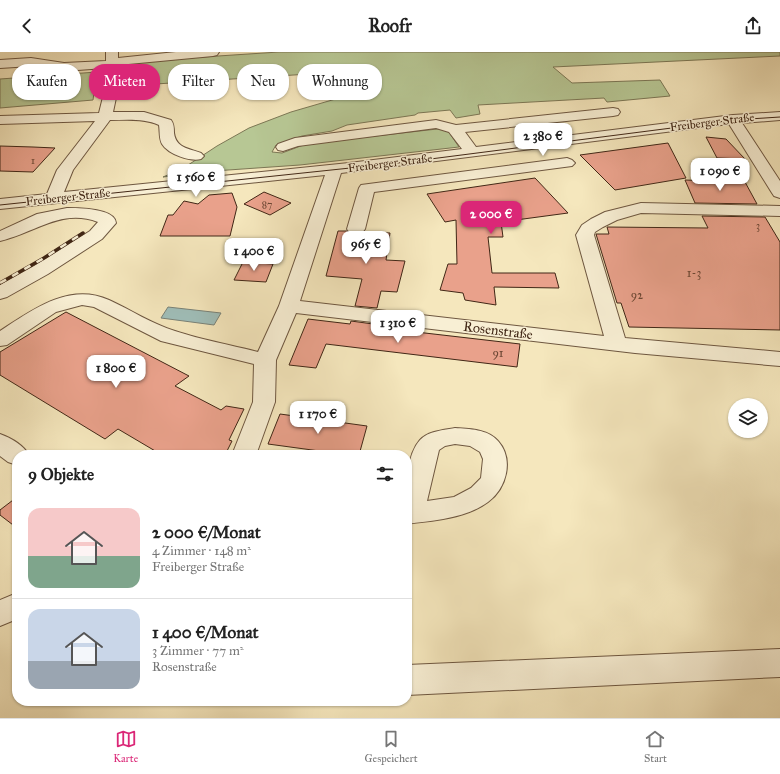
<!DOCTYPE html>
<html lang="de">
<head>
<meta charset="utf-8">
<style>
  body { margin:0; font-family:"IM FELL Great Primer",serif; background:#f2f2f2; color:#222; height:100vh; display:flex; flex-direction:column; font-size:15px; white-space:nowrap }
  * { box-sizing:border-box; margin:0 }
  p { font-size:13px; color:#767676 }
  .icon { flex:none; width:22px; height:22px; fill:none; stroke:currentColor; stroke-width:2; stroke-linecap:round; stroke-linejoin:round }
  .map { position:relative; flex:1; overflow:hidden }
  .details { position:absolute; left:12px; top:398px; width:400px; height:256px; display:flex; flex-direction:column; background:#fff; border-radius:16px; box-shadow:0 1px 3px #0004 }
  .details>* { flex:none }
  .guide { position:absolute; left:12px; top:12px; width:400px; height:36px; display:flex; gap:8px }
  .buttons { position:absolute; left:728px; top:346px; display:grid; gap:8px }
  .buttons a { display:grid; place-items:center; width:40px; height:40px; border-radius:50%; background:#fff; box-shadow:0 1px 3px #0004; font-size:20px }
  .price { position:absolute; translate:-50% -34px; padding:0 9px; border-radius:8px; background:#fff; color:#222; font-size:13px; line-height:26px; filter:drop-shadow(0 1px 2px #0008) }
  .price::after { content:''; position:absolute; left:50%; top:24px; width:12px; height:9px; margin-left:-6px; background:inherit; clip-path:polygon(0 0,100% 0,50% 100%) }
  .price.active { background:#db2777; color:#fff }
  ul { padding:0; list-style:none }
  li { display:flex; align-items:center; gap:12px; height:100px; padding:0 16px }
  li+li { border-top:1px solid #e0e0e0 }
  li span { display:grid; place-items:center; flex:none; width:112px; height:80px; border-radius:12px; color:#555 }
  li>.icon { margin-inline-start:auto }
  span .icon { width:48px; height:48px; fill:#fffc; stroke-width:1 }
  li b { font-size:17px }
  h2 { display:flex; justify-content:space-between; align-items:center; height:48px; padding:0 16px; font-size:17px }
  .tag { padding:0 14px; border-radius:16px; background:#fff; box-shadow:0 1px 3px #0004; font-size:14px; line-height:36px }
  .tag.active { background:#db2777; color:#fff }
  header { display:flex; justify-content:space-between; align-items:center; height:52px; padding:0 16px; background:#fff; font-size:18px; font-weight:800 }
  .dock { display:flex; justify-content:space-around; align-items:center; height:56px; border-top:1px solid #e0e0e0; background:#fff; font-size:11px; color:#767676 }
  .dock a { display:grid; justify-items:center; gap:2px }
  .dock .active { color:#db2777 }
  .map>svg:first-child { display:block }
</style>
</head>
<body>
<header><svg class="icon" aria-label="back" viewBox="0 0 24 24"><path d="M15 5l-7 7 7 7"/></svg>Roofr<svg class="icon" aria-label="share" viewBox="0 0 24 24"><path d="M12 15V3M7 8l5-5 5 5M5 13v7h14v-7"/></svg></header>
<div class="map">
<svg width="780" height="666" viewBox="0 0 780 666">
  <rect width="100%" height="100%" fill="#f5e7bd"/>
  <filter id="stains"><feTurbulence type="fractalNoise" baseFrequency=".005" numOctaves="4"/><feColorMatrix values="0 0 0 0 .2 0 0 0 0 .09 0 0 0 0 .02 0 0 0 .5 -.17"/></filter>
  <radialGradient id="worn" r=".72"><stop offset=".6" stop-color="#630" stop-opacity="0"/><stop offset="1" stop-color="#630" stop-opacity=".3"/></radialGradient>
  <g fill="#b7c794" stroke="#7c7755">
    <path d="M279,0h501v4l-227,11 19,16 88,-3 10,16 -63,6 -3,-4 -126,7 2,9 -24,4 -6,-8 -32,3 -3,2 -68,10 -15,6 -30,5 -26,9 -4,7 10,1 32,-12 26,-1 106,-12 13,19 -159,18 -86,6 -6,4 -26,3 -2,-3 -17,2 19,-8 35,-23 32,-18 42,-16 72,-21 -8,-20 -230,15 2,-24z"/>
    <path d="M97,20l-4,28 -93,8v-29z"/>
  </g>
  <path fill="#9fbeb9" stroke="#798278" d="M168,255l53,6 -7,12 -53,-7z"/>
  <g fill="#e9a18b" stroke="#412716">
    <path d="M706,85l20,2 19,20 -28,-1z"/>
    <path d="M668,91l18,35 -71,12 -35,-35z"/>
    <path d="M0,94l33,1 22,1 -22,24 -33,-1z"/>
    <path d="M535,126l33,35 -67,9 2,15h-15l4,36h63l4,15 -65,-1 2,18 -31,-5 -2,-7 -23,-3 8,-26h9l-1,-44 -11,2 -18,-28z"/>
    <path d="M685,128l60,2 12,22 -62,-1z"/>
    <path d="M264,140l27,11 -21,12 -26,-11z"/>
    <path d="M232,141l5,14 -7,29h-70l8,-21h5l11,-14 14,3 11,-9z"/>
    <path d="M702,164l63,1 15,25v88l-151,-3 -8,-24h-4l-21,-69h13l-2,-7 101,1z"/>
    <path d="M338,179h9l3,3 6,1 6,-1 3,-2 25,1 -4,27 19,1 -8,31 -16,-1 -4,17 -22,-2 7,-27 -36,-3z"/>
    <path d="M243,210l30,2 -7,18 -32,-2z"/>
    <path d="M66,260l123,64 -14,10 46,24 5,-4 18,3 -15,31 3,1 -7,14h-63l-44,-26 -13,10 -105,-64v-23z"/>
    <path d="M308,267l42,5 1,-3 22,3v3l147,17 -3,23 -191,-23 -10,24 -27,-3z"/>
    <path d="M280,362l87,12 -8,29h-10l-81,-11z"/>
    <path d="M17,445v31l-17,-13v-5z"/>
  </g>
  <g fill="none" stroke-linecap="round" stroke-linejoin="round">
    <g stroke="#6e5740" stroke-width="2">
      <g id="minor">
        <path d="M106,0h12v6l58,-6h43l-2,3 -4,1 -95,9 -1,28 -4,19h31l27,8c3,4 3,8 3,13 2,15 14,15 27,20l3,3 -3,3c-11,3 -33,-5 -39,-15 -3,-5 -2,-13 -3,-19 -15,-7 -33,-5 -49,-5l-37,50 -9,22 285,-29 113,-14 -13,-17 -13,-4 -138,18 -15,5 -5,-1 -2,-3 2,-3 17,-6 141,-18 20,5 157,-17 5,1 2,3 -2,3 -5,1 -148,16 11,15 257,-32 47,-3v8l-38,3 38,58v17l-6,-2 -2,-3 -43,-69 -388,49 -41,128 304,35 -28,-101 6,-10 9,-6 14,-7 36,-9 139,3v10l-139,-3 -24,7 -14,7 -8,5 -1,3 31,103 155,14v14l-145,-13 -339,-40 -20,47 -1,42 -19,53h-24l21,-53 1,-38 -93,-23 -67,-34 -12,-2 -26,7 -49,33 -7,1v-15c32,-21 69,-49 109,-31 22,10 43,24 66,31 27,9 56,14 83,21l21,-46 46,-131 -325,34v-10l47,-5 10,-24 38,-49 -95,3v-8l99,-3 5,-20 1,-25 -41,3 -33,-5 -31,2v-8l31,-2 33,5 42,-2z"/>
        <path d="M567,106l5,2 3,3 -3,3 -198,26 -9,37 -3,4 -6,1 -6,-1 -3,-4 12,-41 2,-3z"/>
        <path d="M67,156c11,0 48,0 49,15l-14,16 -54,35 -41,23 -7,2v-14l34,-19 56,-35 8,-9c-37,-14 -63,11 -98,19v-10l37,-17z"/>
        <path d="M455,376c14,1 33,1 43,13 16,18 9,47 -10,61 -23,17 -54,18 -81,22 0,-24 -4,-65 13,-84 8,-9 24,-10 35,-12zM455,392l15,2 10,6 3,7 -2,19 -10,10 -17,9 -27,4 12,-51 6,-4z"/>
        <path d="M0,382c11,4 23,11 29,21h-12v10l-9,-3 -8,-6z"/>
        <path d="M17,541v26l-17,7v-26z"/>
        <path d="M780,597v28l-373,18v-30z"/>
      </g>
    </g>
    <use href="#minor" fill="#f8efd4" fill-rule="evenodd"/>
    <path stroke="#412716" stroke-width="1" d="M0,153l407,-43 327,-42 46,-3"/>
    <g stroke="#412716" stroke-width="3.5">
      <path id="rail" d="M0,231l44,-25 39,-25"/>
    </g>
    <use href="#rail" stroke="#f8efd4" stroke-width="2.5" stroke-dasharray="7" stroke-linecap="butt"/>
  </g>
  <g text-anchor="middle" stroke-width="3" stroke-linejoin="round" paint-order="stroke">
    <g font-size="10" fill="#6b4633">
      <text x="33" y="112">1</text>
      <text x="267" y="156">87</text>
      <text x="758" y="177">3</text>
    </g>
    <g font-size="12" fill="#412716" stroke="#f8efd4">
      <text transform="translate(712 70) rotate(-7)" y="4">Freiberger Straße</text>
      <text transform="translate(390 111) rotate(-7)" y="4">Freiberger Straße</text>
      <text transform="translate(68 145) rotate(-6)" y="4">Freiberger Straße</text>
    </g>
    <g font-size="12" fill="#6b4633">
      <text x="694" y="225">1-3</text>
      <text x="637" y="247">92</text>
      <text x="498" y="305">91</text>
    </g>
    <g font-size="14" fill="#412716" stroke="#f8efd4">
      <text transform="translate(498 278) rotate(7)" y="5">Rosenstraße</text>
    </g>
  </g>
  <rect width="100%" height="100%" filter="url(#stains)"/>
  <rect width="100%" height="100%" fill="url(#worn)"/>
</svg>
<div class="buttons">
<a><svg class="icon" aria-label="layers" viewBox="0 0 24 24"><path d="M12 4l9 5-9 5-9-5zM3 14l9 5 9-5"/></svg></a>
</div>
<b class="price" style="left:543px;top:105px">2 380 €</b>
<b class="price" style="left:720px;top:140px">1 090 €</b>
<b class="price" style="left:196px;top:146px">1 560 €</b>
<b class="price active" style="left:491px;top:183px">2 000 €</b>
<b class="price" style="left:366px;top:213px">965 €</b>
<b class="price" style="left:254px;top:220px">1 400 €</b>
<b class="price" style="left:398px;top:292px">1 310 €</b>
<b class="price" style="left:116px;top:337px">1 800 €</b>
<b class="price" style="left:318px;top:383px">1 170 €</b>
<div class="guide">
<a class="tag">Kaufen</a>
<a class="tag active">Mieten</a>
<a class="tag">Filter</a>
<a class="tag">Neu</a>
<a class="tag">Wohnung</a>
</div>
<section class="details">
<h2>9 Objekte<svg class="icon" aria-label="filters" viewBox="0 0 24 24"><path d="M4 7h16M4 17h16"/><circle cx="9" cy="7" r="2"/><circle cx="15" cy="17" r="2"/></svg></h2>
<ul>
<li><span style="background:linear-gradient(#f6c9c9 60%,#7fa58c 0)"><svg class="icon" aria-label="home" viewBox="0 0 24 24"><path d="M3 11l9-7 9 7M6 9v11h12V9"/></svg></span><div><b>2 000 €/Monat</b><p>4 Zimmer · 148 m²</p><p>Freiberger Straße</p></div></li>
<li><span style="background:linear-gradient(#c9d6e8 65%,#9aa5b1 0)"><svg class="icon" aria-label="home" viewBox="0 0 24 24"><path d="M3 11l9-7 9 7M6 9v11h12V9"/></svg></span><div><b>1 400 €/Monat</b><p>3 Zimmer · 77 m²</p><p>Rosenstraße</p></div></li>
</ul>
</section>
</div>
<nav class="dock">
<a class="active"><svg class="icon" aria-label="map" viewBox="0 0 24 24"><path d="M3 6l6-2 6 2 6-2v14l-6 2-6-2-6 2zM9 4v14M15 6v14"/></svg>Karte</a>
<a><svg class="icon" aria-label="saved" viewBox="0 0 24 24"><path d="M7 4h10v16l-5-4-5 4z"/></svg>Gespeichert</a>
<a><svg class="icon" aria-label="home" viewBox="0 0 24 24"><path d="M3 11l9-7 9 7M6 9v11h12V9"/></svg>Start</a>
</nav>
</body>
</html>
